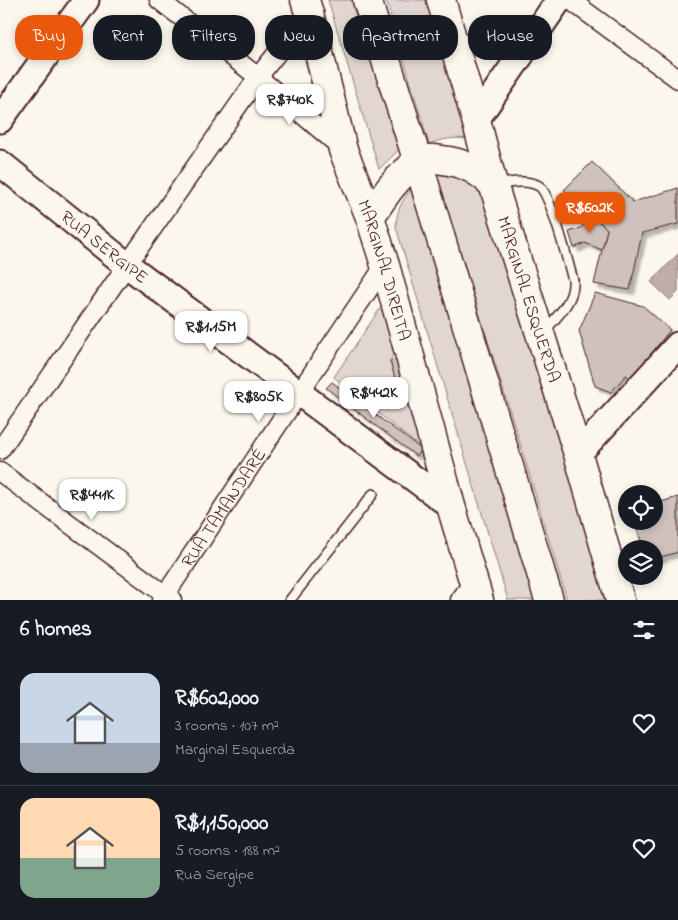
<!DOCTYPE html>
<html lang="en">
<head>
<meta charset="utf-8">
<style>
  body { margin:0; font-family:"Indie Flower",sans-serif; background:#242831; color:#f1f3f6; height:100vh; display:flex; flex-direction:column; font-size:19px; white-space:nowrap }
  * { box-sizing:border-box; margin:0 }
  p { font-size:16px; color:#9ea1a6 }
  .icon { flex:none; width:28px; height:28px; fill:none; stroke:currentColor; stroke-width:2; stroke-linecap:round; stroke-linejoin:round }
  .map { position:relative; height:600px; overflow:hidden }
  .sheet { display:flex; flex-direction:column; background:#171b24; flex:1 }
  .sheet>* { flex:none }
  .banner { position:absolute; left:15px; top:15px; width:649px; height:45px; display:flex; gap:10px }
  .fabs { position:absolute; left:618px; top:485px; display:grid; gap:10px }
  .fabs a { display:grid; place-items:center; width:45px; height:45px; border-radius:50%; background:#171b24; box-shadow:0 2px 8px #0003; font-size:25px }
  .price { position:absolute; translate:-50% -42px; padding:0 11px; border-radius:10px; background:#fff; color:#222; font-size:16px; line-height:32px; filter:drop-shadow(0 1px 2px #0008) }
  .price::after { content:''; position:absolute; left:50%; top:30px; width:15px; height:11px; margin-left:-8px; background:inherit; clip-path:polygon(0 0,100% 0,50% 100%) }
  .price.active { background:#ea580c; color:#fff }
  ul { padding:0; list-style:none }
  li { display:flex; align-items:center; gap:15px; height:125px; padding:0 20px }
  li+li { border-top:1px solid #363941 }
  li span { display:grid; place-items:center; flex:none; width:140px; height:100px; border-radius:15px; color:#555 }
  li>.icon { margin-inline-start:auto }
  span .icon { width:60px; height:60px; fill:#fffc; stroke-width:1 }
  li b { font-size:21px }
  h2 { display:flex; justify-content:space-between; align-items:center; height:60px; padding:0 20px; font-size:21px }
  .tag { padding:0 18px; border-radius:20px; background:#171b24; box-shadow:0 2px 8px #0003; font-size:18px; line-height:45px }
  .tag.active { background:#ea580c; color:#fff }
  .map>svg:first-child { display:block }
</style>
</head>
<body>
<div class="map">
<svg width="678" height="600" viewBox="0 0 678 600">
  <defs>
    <filter id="shadow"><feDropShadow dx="4.5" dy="4.5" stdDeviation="1" flood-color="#0004"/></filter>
  </defs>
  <rect width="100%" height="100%" fill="#fbf7ec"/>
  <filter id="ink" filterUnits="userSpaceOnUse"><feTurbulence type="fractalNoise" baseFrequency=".02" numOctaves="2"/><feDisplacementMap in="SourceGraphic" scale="10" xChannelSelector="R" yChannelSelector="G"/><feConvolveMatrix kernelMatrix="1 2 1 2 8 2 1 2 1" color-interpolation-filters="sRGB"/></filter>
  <g filter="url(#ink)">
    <g fill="#e2d7d0" stroke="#967b7e">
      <path d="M328,0h31l45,145 -25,24z"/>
      <path d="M386,0h42l40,139c-14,-2 -26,0 -39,5z"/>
      <path d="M440,169l42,18 127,413h-42l-48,-160 -82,-262z"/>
      <path d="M412,188l126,412h-30l-112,-373c0,-15 6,-27 16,-39z"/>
      <path d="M381,307l14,45 -5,9 12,40 7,2 13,41 -2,3 -86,-70z"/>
    </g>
    <path fill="#bfadaa" stroke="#907477" d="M678,254v38l-8,8 -19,-18z"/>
    <g fill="#cfc2bc" stroke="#4a1f2b" filter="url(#shadow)">
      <path d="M592,162l41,40 45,-14v36l-36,9 -12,57 -36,-6 13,-55 -43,-39z"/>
      <path d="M591,214l16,15 -5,21 -17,-7 -11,5 -5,-16 12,-4z"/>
      <path d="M595,293l48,13 27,24 -39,49 -5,-4 -15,17 -16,-6 -16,-55z"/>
      <path d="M398,359l13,39 -9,3 -12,-40z"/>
      <path d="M332,382l89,67 -5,7 -90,-68z"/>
      <path d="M678,497v55l-24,7v-10h-11l-8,-28h19v-17z"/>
    </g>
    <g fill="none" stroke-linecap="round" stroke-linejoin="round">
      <g stroke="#4a1f2b" stroke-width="12">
        <g id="lane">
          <path d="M497,184c13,-1 30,-5 42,2 12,8 29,77 34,94 2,21 -17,37 -29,52"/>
          <path d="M290,600l83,-106"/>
        </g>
      </g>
      <g stroke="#4a1f2b" stroke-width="21">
        <g id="street">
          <path d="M159,0l99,77 85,72"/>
          <path d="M570,0l108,79"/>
          <path d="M0,450l127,-185 131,-188 51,-64"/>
          <path d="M0,472l172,128"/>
          <path id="s1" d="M162,600l137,-207 86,-128"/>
          <path d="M460,600l13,-18"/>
        </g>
      </g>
      <g stroke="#4a1f2b" stroke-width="29">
        <g id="secondary">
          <path d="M0,120l86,-120"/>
          <path d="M476,120l83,-120"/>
          <path id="s2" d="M0,163l127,102 324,241"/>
          <path d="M578,454l100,-109"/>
        </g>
      </g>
      <g stroke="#4a1f2b" stroke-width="31">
        <g id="primary">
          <path id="s3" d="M305,0l4,13 34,137 27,67 15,48 66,241 28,94"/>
          <path id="s4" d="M441,0l35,120 17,64 85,270 42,146"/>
          <path d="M370,217c12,-17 22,-35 39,-48 2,-3 6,-6 9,-7 9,-5 21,-3 31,-1 20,4 29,10 44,23"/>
        </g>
      </g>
      <g stroke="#4a1f2b" stroke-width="31">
        <path id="highway" d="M367,0l51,162 131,438"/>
      </g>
      <use href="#lane" stroke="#fbf7ec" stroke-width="9"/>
      <use href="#street" stroke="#fbf7ec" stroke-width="18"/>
      <use href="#secondary" stroke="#fbf7ec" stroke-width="25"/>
      <use href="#primary" stroke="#fbf7ec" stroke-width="28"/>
      <use href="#highway" stroke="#fbf7ec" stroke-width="28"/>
    </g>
  </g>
  <g text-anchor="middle" stroke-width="4" stroke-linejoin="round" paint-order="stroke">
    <g font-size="18" fill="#4a1f2b" stroke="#fbf7ec">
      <text dy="6" stroke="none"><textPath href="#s2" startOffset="134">RUA SERGIPE</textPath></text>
      <text dy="6" stroke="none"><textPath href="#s3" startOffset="282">MARGINAL DIREITA</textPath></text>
      <text dy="6" stroke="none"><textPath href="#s4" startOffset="312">MARGINAL ESQUERDA</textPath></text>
      <text dy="6" stroke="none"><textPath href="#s1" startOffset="111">RUA TAMANDARÉ</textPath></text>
    </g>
  </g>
</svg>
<div class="fabs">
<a><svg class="icon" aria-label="locate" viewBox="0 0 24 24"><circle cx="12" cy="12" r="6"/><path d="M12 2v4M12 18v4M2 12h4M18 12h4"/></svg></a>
<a><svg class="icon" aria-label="layers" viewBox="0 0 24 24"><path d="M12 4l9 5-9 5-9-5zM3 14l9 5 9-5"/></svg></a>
</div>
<b class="price" style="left:290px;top:126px">R$740K</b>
<b class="price active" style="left:590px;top:234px">R$602K</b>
<b class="price" style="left:211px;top:353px">R$1.15M</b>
<b class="price" style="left:374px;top:419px">R$442K</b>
<b class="price" style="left:259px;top:423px">R$805K</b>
<b class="price" style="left:92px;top:521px">R$441K</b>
<div class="banner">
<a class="tag active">Buy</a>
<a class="tag">Rent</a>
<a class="tag">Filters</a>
<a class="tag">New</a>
<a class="tag">Apartment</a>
<a class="tag">House</a>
</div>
</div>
<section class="sheet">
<h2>6 homes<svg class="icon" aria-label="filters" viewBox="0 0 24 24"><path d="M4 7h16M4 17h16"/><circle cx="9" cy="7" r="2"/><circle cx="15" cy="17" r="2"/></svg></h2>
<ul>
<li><span style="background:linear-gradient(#c9d6e8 70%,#9aa5b1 0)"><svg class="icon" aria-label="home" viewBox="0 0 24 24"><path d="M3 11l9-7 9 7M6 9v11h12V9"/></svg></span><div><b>R$602,000</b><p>3 rooms · 107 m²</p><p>Marginal Esquerda</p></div><svg class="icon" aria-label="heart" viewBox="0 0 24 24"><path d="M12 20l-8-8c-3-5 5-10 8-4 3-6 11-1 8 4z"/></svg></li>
<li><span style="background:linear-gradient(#ffd9b3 60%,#7fa58c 0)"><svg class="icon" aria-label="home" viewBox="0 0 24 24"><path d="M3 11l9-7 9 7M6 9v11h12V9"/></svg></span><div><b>R$1,150,000</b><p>5 rooms · 188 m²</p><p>Rua Sergipe</p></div><svg class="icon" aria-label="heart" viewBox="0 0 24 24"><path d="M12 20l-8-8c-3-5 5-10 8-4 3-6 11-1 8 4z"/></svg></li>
</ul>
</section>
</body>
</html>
